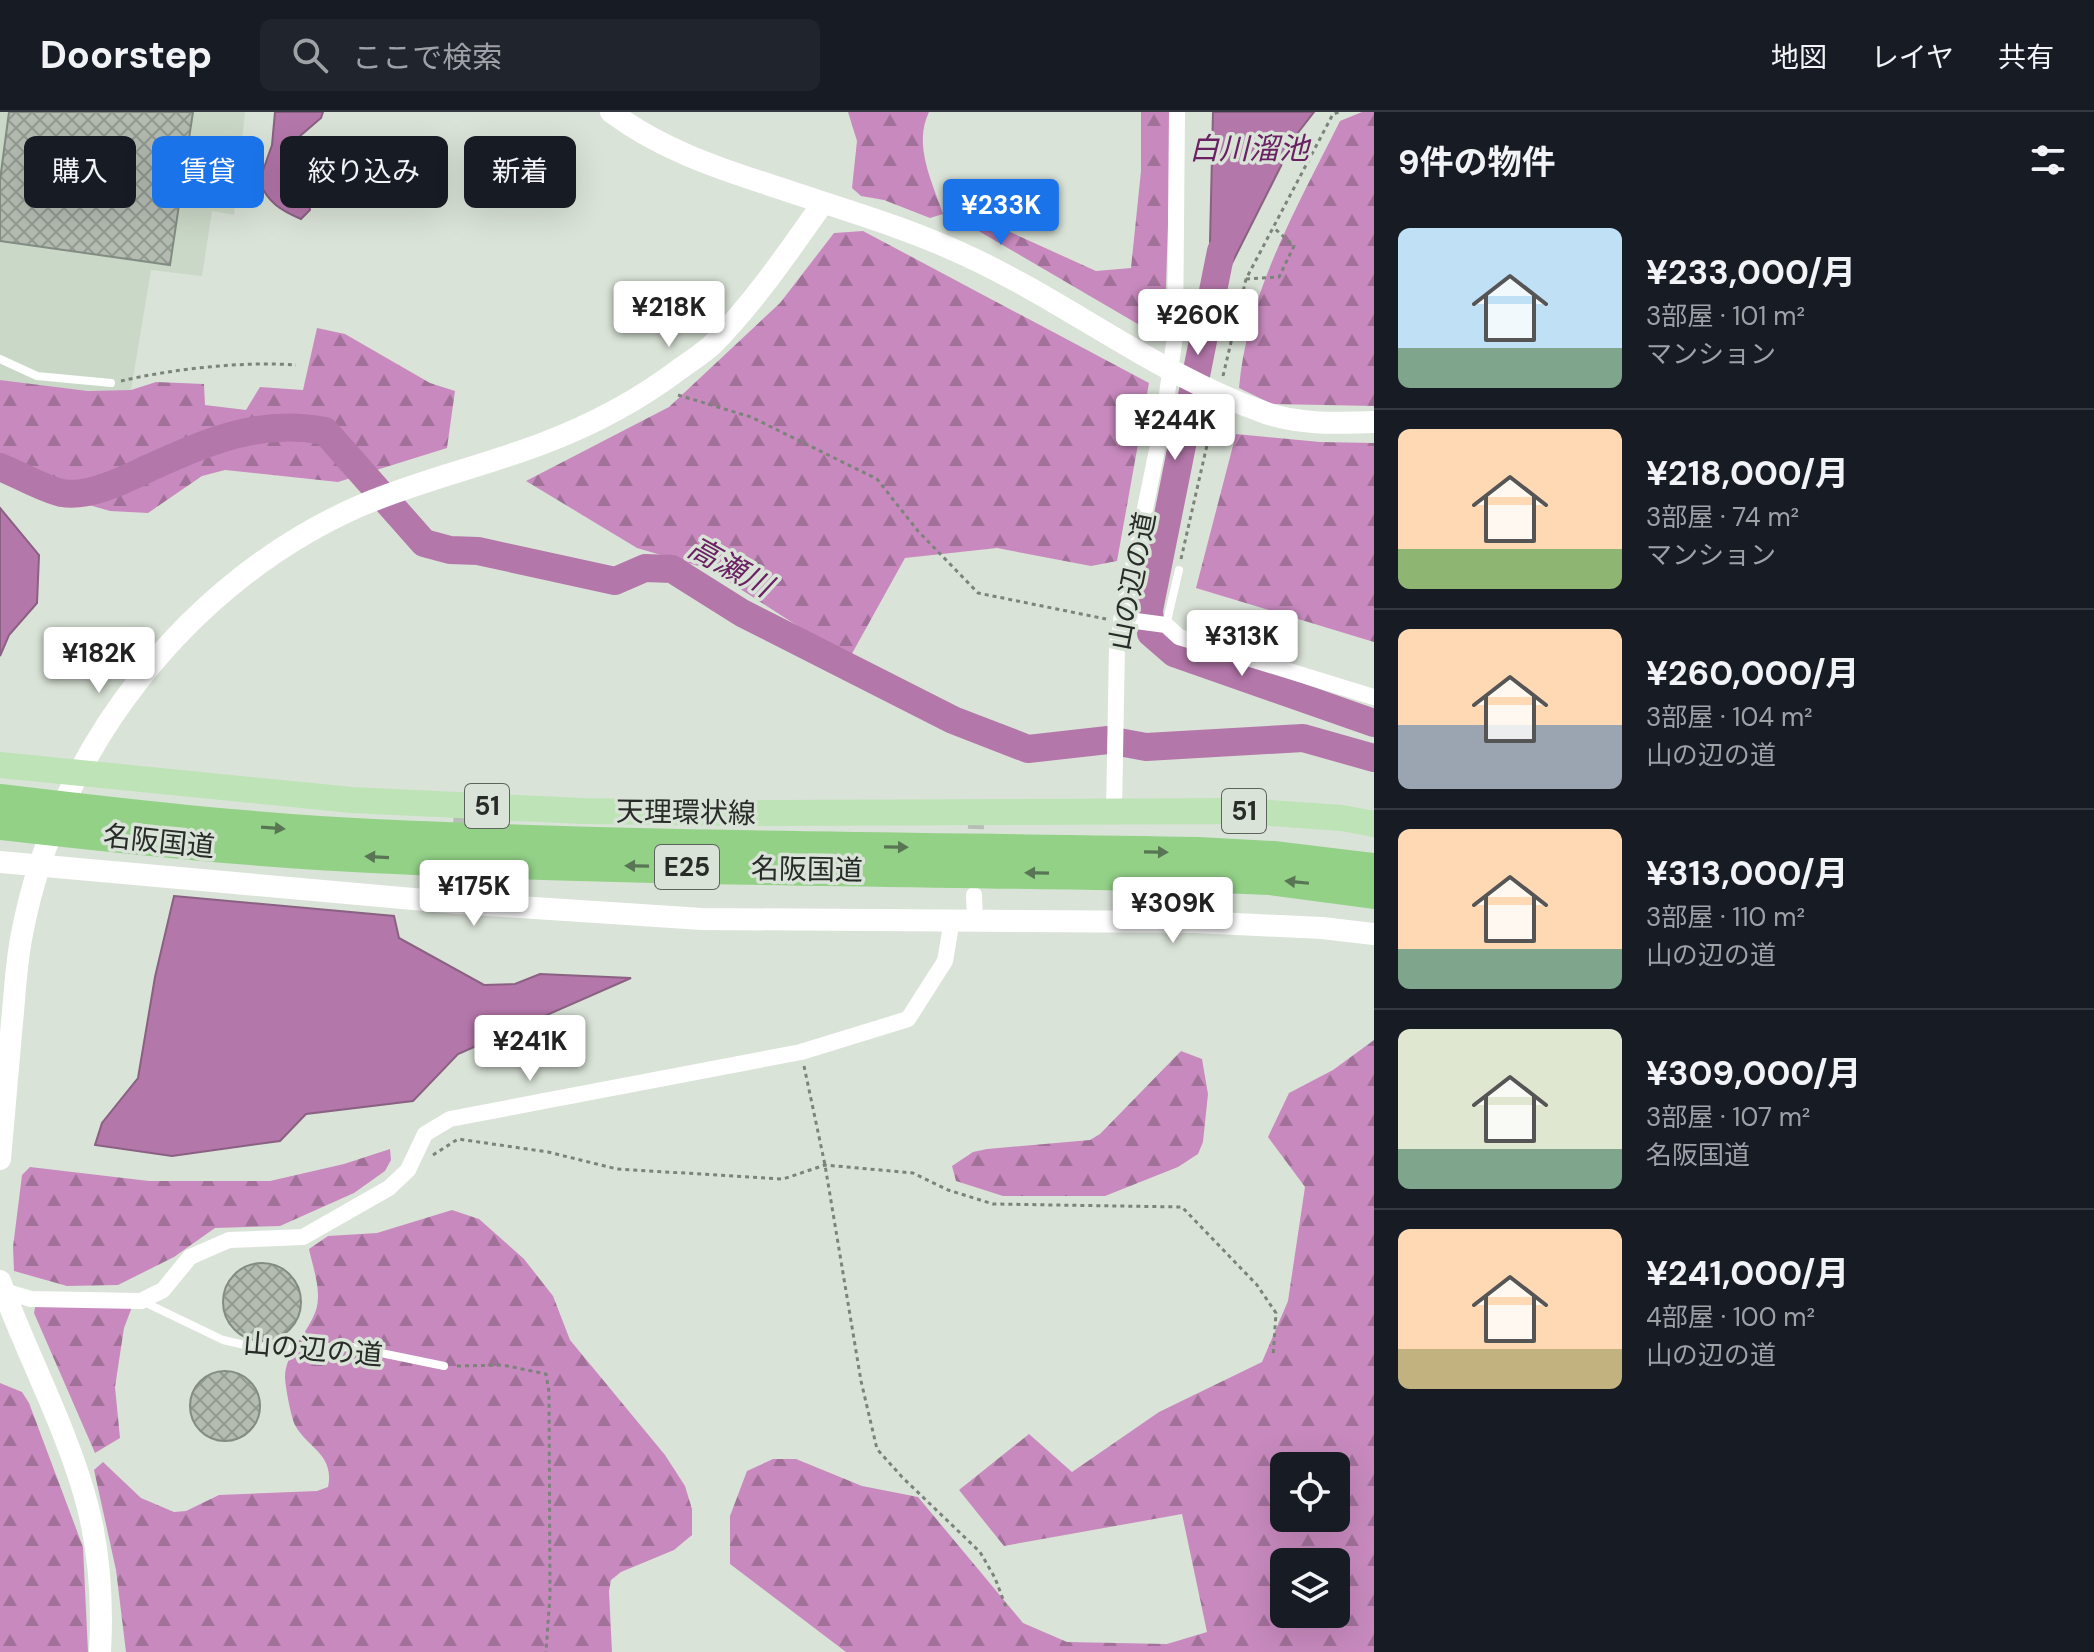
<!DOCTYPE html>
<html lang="ja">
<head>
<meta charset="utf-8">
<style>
  body { margin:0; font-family:"DM Sans","Noto Sans JP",sans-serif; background:#20242c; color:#f1f3f6; height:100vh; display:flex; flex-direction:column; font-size:30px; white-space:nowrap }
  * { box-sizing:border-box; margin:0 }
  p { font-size:26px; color:#9ea1a6 }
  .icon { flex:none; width:44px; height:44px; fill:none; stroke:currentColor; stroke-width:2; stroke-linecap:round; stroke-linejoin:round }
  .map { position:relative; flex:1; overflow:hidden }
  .sheet { display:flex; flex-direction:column; background:#171b24; width:720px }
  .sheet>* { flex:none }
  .guide { position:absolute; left:24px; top:24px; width:760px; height:72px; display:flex; gap:16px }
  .tools { position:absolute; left:1270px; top:1340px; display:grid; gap:16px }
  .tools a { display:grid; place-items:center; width:80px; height:80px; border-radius:12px; background:#171b24; box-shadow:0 8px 32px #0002; font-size:40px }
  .price { position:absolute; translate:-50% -68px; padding:0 18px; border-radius:8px; background:#fff; color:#222; font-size:26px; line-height:52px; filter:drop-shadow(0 2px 4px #0008) }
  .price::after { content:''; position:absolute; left:50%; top:48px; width:24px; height:18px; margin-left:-12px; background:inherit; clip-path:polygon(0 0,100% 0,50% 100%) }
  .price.on { background:#1a73e8; color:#fff }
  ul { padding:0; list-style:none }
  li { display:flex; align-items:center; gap:24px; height:200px; padding:0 24px }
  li+li { border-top:2px solid #363941 }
  li span { display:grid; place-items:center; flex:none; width:224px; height:160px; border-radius:12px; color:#555 }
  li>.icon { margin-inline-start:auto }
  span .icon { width:96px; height:96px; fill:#fffc; stroke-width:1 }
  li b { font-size:34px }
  h2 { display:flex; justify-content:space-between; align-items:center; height:96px; padding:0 24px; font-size:34px }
  .tag { padding:0 28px; border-radius:12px; background:#171b24; box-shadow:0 8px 32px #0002; font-size:28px; line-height:72px }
  .tag.on { background:#1a73e8; color:#fff }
  header { display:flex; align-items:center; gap:48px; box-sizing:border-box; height:112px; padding:0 40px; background:#171b24; border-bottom:2px solid #363941 }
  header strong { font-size:38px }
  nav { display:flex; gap:44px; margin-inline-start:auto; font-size:28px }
  .search { width:560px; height:72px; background:#20242c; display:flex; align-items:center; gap:20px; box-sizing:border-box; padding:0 28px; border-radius:12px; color:#9ea1a6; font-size:30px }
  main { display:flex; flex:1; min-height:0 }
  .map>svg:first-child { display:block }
</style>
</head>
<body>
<header>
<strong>Doorstep</strong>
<div class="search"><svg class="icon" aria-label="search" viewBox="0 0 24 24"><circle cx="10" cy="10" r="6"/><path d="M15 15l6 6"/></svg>ここで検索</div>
<nav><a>地図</a><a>レイヤ</a><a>共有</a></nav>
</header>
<main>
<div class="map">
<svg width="1374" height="1540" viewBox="0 0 1374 1540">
  <defs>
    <pattern id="forest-firs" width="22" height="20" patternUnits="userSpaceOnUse" patternTransform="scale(2)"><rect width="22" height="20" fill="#c88abe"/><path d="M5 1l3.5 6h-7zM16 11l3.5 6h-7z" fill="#a2719a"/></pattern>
    <pattern id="building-cross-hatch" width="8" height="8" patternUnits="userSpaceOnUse" patternTransform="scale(2)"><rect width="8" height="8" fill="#b4bcb2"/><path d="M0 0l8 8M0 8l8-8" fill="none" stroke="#929991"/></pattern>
  </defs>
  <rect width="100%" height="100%" fill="#dae3d8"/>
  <path fill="#cad8c7" d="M0,0h245l-11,103 -22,-4 -10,65 -51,-6 -20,120 -43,1 -88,-11z"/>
  <g fill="url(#forest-firs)" fill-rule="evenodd">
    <path d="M848,0h81c-16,33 3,69 14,102l-13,4 -46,-18 -23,-4 -9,-8 5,-47z"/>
    <path d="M1141,0h31l-7,201 -5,24 -183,-107 11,-6 11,3 97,44 35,-3 10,-97z"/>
    <path d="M1362,0h12v294l-102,-2 -33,-16c8,-95 59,-183 101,-267z"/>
    <path d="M863,119l286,152 -32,178 -26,5 -94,-18 -92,10 -56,101 -140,-90 -72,-21 -111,-67 143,-74 111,-104 54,-70z"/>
    <path d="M317,216l28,6 85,49 25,8 -8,57 -109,34 -113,-12 -23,6 -54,37 -38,-2 -42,-12 -68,-32v-87l88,11 43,-1 25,-8 48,2 1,21 41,5 14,-23 43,3z"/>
    <path d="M1236,322l84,8 54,1v199l-178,-54z"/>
    <path d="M1374,928v612h-528l-116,-88v-48l17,-45 26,-12h23l66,27 56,11 105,126 44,19 100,2 40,-12 -25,-118 -178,32 -45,-56 70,-56 43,38 87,-60 103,-50 26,-61 17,-114 -37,-50 21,-44 44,-23zM1284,1354h52v52h-52zM1284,1450h52v52h-52z"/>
    <path d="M1181,939l21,8 6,35 -5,48 -5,12 -20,13 -73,29h-102l-47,-15 -4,-15 21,-14 14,-3 103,-9 10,-6z"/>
    <path d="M390,1037l1,11 -6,11 -31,22 -74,33 -65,2 -41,29 -56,28 -51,1 -53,-15 -1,-24 9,-72 8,-8 119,14h121l74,-17z"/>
    <path d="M452,1098l27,9 45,40 29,37 17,44 95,115 20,31 7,23v26l-18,15 -53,22 -10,8 -2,11 3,61h-486l-10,-82 -22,-100 9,-8 38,36 33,14 12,-1 33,-16 98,-4 11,-4c7,-33 -21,-39 -33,-62 -4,-8 -10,-40 -10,-48 0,-24 24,-45 31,-67 6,-19 -3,-42 -7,-61l19,-13 49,-3z"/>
    <path d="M36,1191l96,4 -8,21 -9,59 5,51 -25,15 -61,-140z"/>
    <path d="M0,1271l22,9 7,11 54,144 5,105h-88z"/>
  </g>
  <g fill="#b477aa" stroke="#8a6083" stroke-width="2">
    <path d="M275,0h48l-2,6 -21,18 10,74 -9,9c-21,-9 -32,-16 -42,-37l13,-37z"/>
    <path d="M1213,0h101l-17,22 -78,155 -10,-3z"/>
    <path d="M0,396l39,47 -2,48 -28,32 -9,21z"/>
    <path d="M174,784l220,20 5,22 85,47 31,-1 25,-10 91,4 -173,76 -45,47 -107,13 -26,27 -108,15 -77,-11 7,-22 36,-45 17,-101z"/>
  </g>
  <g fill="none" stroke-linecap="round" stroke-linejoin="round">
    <g stroke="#b477aa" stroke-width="28">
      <path d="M1221,139l-72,359 2,23 23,20 200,70"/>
      <path d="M0,355c18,7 44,22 62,26 27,5 64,-14 87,-25 58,-26 111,-50 176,-37l99,112 26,7 28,1 137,30 30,-13 27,1 70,44 211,107 75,29 80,-9 38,7 157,-9 71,20"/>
    </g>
  </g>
  <g fill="url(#building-cross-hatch)" stroke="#838c82" stroke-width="2">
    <path d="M9,0h184l-23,153 -170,-24v-61z"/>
    <circle cx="262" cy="1190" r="39"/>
    <circle cx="225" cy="1294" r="35"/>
  </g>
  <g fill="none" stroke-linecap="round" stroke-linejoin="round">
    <g stroke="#b6beb5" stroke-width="16" stroke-dasharray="16 8" stroke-linecap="butt">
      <path d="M975,741l1,-28"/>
      <path d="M458,791l4,-98"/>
    </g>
    <g stroke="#7c837b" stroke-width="3" stroke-dasharray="4 4" stroke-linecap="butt">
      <path d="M1246,167l33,-2 15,-31 -21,-19"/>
      <path d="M1223,264l23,-97 87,-165 7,-2"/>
      <path d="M121,269c51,-12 123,-20 175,-16"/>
      <path d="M678,283l73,22 126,62 41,52 60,62 128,26"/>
      <path d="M1181,447l34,-149"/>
      <path d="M804,954l21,99 36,216 16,68 25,28 78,75 15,26 12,32"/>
      <path d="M433,1043l25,-16 90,13 69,17 166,10 42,-14 88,8 35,17 45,14 189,3 75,78 19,28 -3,44"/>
      <path d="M457,1254l46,-1 43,9 3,18 1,203 -4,57"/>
    </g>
    <g stroke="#fff" stroke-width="8">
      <path d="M0,247l37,17 74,7"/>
      <path d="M1166,513l13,-55"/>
      <path d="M142,1189l81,39 35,8 94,-1 92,19"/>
    </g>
    <g stroke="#fff" stroke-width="16">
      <path d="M1121,507l45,6 13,12 195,60"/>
      <path d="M1114,700l3,-167 47,-229 11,-80 2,-224"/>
      <path d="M974,783l1,25"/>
      <path d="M0,1178l31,9 110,2 22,-11 27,-33 39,-17 74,-3 86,-49 19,-18 17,-36 25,-15 351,-67 107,-33 37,-58 7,-41"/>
    </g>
    <g stroke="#fff" stroke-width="22">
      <path d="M611,0c48,36 103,55 159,73 65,22 133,41 195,70 103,47 194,121 301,158 35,12 71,10 108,9"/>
      <path d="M0,750l458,41 244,16 493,3 127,6 52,6"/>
      <path d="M0,1047c4,-46 8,-91 12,-137 3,-29 4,-59 10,-88 35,-185 167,-354 340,-429 59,-25 122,-39 182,-62 50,-19 95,-43 137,-75 11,-8 23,-15 33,-25 41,-42 75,-92 109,-140"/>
      <path d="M0,1169c26,71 63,140 84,212 15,51 19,106 16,159"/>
    </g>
    <path stroke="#bee3b7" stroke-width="26" d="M0,653l352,35 231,11 159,2 500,-2 100,7 32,6"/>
    <g stroke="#93d187" stroke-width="32">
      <path d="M0,688c124,15 249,29 374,35 274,13 549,13 824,18l75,4 101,12"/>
      <path d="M0,712c124,14 248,27 372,33 275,14 551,13 826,19l71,3 105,14"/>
    </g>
  </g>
  <defs><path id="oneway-solid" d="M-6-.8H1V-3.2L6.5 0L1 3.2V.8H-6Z" transform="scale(2)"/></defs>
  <g fill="#587653">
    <use href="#oneway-solid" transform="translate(273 716) rotate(4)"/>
    <use href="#oneway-solid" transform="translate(896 735) rotate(1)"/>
    <use href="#oneway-solid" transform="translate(1156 740) rotate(1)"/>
    <use href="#oneway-solid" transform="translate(377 745) rotate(-177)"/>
    <use href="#oneway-solid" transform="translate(637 754) rotate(-179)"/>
    <use href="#oneway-solid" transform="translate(1037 761) rotate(-179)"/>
    <use href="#oneway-solid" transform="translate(1297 770) rotate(-174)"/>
  </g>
  <g text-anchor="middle" stroke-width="7" stroke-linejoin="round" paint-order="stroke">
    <g fill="#dae3d8" stroke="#5d635d" stroke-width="2">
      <rect x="465" y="672" width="44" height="44" rx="6"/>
      <rect x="1222" y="677" width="44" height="44" rx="6"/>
      <rect x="655" y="733" width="64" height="44" rx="6"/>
    </g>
    <g font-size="26" font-weight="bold" fill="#282c28">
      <text x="487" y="703">51</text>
      <text x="1244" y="708">51</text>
      <text x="687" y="764">E25</text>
    </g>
    <g font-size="28" fill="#282c28" stroke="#dae3d8">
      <text transform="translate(1132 469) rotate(-79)" y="10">山の辺の道</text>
      <text transform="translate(686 700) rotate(1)" y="10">天理環状線</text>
      <text transform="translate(159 729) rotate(6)" y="10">名阪国道</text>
      <text transform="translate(807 757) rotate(1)" y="10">名阪国道</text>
      <text transform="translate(313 1237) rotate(5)" y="10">山の辺の道</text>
    </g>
    <g font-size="30" font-style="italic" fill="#6a2162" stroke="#dae3d8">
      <text x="1249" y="47">白川溜池</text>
      <text transform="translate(730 455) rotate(29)" y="10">高瀬川</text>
    </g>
  </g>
</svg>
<div class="tools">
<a><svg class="icon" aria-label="locate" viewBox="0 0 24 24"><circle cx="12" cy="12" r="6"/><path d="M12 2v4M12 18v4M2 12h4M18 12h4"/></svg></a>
<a><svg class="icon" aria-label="layers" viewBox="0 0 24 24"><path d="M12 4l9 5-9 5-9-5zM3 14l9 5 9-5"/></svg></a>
</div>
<b class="price on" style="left:1001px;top:135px">¥233K</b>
<b class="price" style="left:669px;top:237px">¥218K</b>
<b class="price" style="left:1198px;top:245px">¥260K</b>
<b class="price" style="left:1175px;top:350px">¥244K</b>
<b class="price" style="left:1242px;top:566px">¥313K</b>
<b class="price" style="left:99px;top:583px">¥182K</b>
<b class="price" style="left:474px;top:816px">¥175K</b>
<b class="price" style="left:1173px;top:833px">¥309K</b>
<b class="price" style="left:530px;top:971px">¥241K</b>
<div class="guide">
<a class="tag">購入</a>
<a class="tag on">賃貸</a>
<a class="tag">絞り込み</a>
<a class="tag">新着</a>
</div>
</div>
<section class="sheet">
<h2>9件の物件<svg class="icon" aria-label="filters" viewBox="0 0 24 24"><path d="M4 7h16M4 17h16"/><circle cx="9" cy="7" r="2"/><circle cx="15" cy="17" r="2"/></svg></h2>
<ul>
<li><span style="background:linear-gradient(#bfe0f5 75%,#7fa58c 0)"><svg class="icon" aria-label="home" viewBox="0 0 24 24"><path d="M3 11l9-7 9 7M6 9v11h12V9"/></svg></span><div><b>¥233,000/月</b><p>3部屋 · 101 m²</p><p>マンション</p></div></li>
<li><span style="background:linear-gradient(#ffd9b3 75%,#8fb573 0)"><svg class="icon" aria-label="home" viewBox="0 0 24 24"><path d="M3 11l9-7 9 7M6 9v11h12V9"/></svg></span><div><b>¥218,000/月</b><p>3部屋 · 74 m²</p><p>マンション</p></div></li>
<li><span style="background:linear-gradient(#ffd9b3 60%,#9aa5b1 0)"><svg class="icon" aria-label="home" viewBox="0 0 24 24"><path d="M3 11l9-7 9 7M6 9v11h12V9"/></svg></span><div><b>¥260,000/月</b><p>3部屋 · 104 m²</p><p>山の辺の道</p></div></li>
<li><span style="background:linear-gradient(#ffd9b3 75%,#7fa58c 0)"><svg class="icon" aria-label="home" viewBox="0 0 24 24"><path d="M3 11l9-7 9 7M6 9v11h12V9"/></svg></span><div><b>¥313,000/月</b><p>3部屋 · 110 m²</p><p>山の辺の道</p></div></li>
<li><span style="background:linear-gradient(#dfe7d0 75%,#7fa58c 0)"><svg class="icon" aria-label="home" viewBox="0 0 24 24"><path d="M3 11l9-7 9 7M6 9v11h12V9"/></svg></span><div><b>¥309,000/月</b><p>3部屋 · 107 m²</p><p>名阪国道</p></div></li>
<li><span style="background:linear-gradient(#ffd9b3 75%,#c2b280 0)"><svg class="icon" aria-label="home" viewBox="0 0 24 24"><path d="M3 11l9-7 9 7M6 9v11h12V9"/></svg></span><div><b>¥241,000/月</b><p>4部屋 · 100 m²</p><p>山の辺の道</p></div></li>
</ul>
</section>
</main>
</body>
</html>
